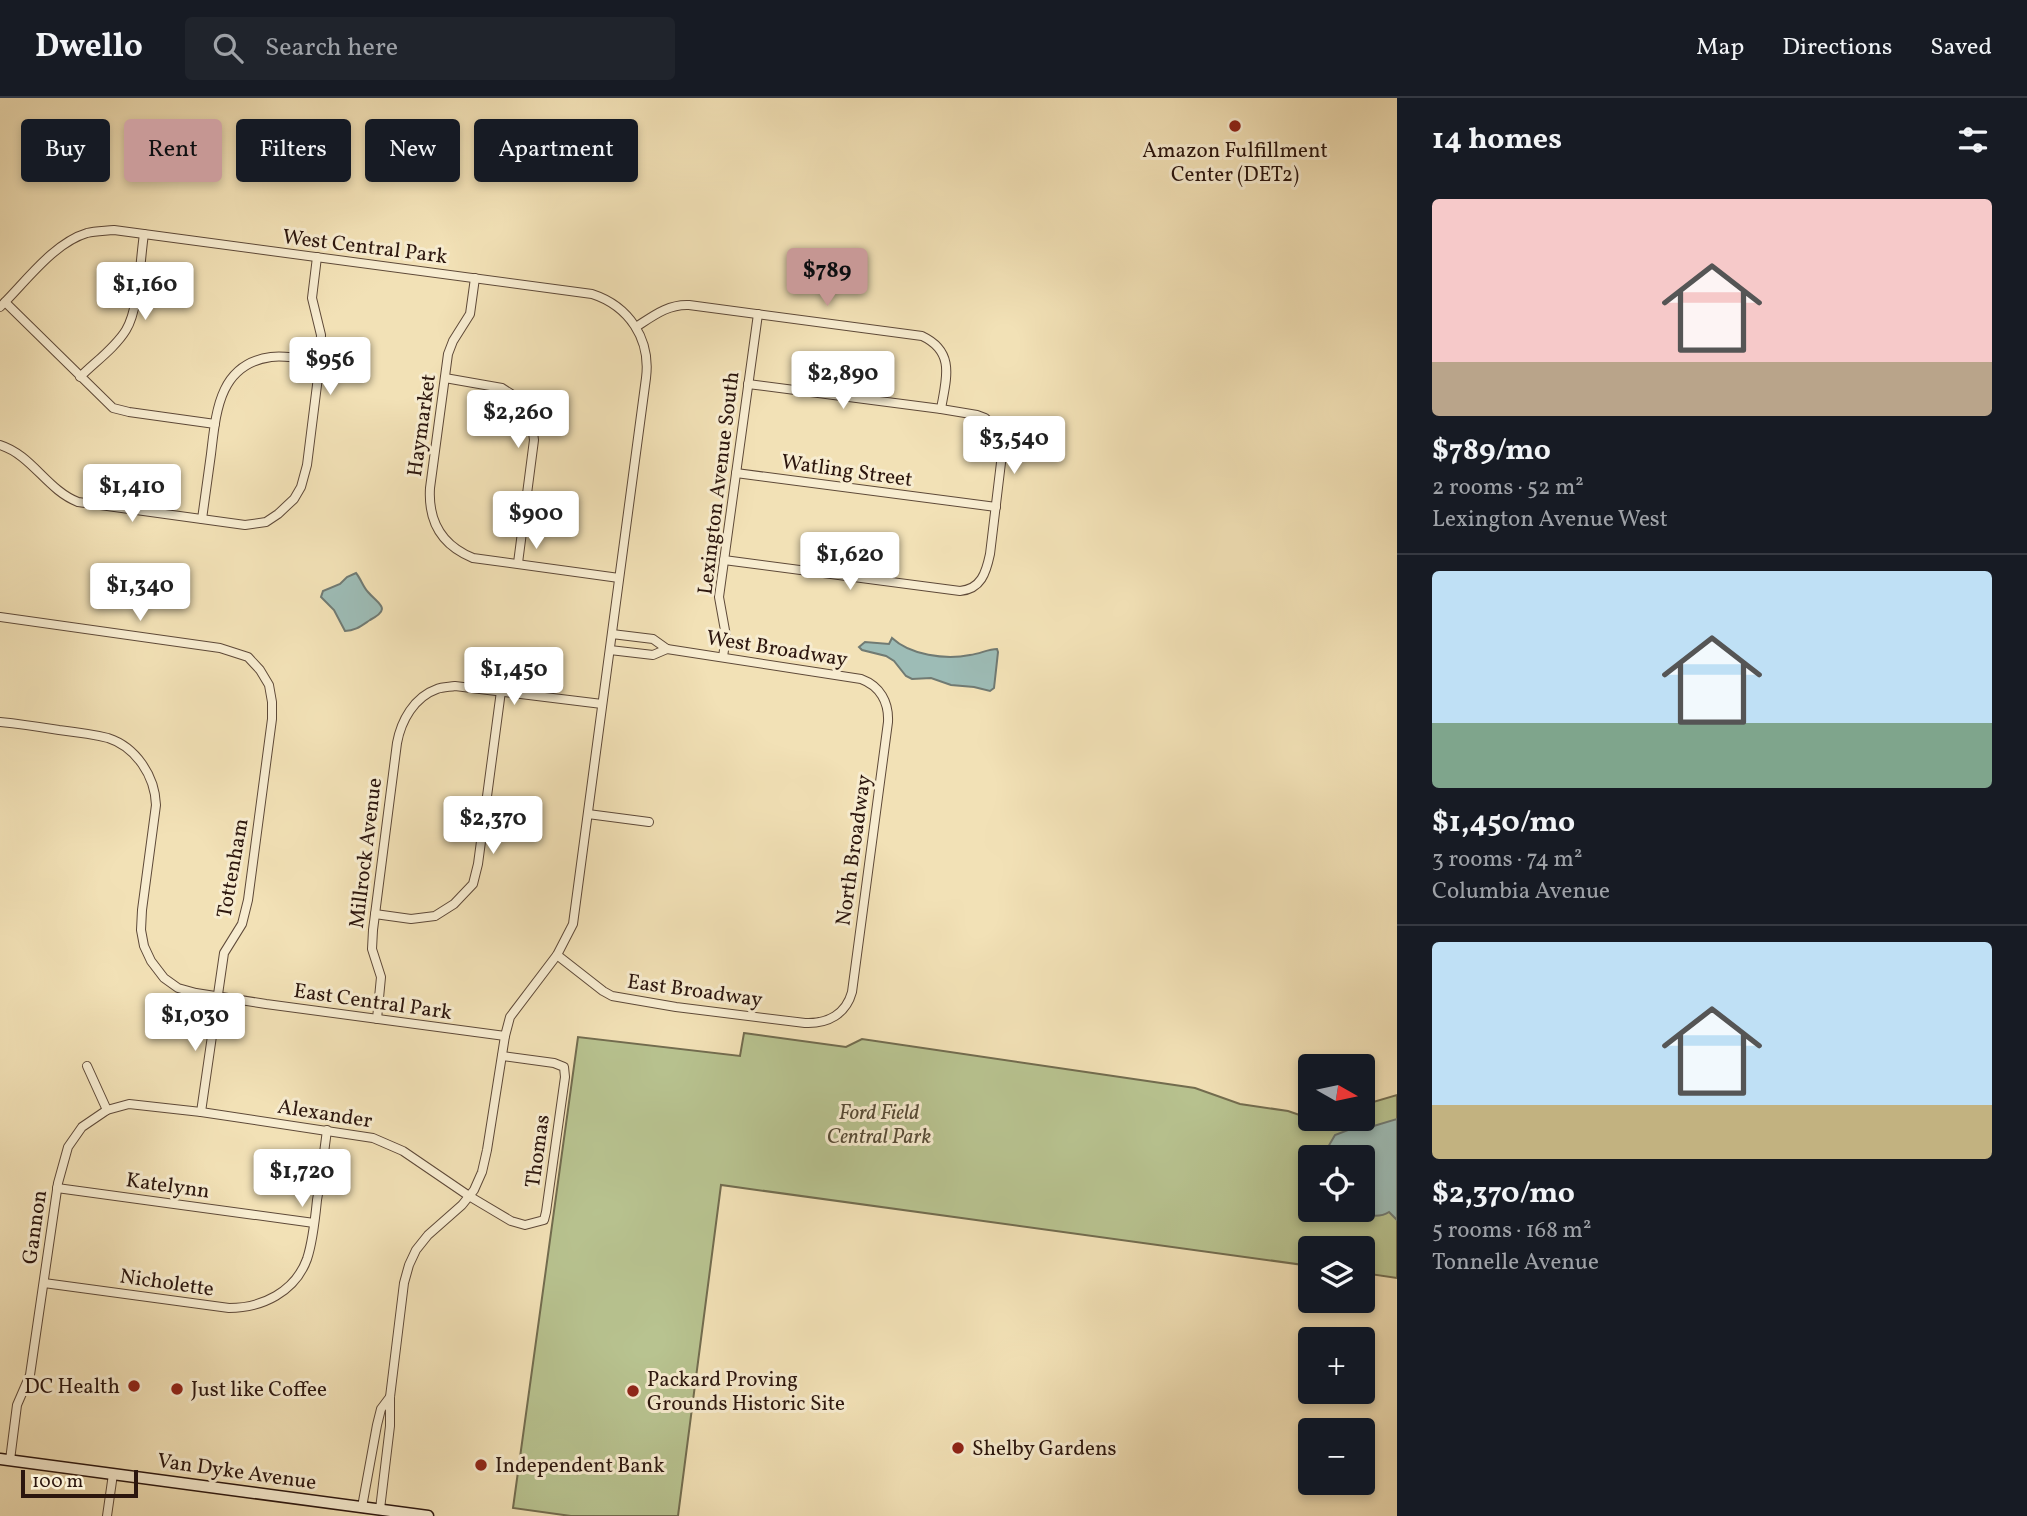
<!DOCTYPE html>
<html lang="en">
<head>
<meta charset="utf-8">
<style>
  body { margin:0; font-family:Vollkorn,serif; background:#20242c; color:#f1f3f6; height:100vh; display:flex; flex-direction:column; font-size:26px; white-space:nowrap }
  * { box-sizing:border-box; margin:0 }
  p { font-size:23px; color:#9ea1a6 }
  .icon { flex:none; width:38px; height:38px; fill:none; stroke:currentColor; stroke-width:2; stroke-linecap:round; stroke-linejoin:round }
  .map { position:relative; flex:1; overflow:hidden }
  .side { display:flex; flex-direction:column; background:#171b24; width:630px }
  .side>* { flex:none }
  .top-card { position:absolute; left:21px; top:21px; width:665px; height:63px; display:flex; gap:14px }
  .needle { width:46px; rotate:99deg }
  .fabs { position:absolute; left:1298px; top:956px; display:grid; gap:14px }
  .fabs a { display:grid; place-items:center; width:77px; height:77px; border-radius:7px; background:#171b24; box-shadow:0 4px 10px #0003; font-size:35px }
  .scale { position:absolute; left:21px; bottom:18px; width:117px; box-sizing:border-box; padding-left:7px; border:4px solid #2c160e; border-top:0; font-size:19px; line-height:24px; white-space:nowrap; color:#2c160e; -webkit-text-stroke:5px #f7ecd0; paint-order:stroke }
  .price { position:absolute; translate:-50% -60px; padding:0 16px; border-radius:7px; background:#fff; color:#222; font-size:23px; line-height:46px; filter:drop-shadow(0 2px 4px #0008) }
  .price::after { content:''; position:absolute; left:50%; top:42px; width:21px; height:16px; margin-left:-10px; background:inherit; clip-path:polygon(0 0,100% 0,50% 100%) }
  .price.current { background:#c59692; color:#111 }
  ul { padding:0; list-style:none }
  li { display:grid; align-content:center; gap:14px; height:371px; padding:0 35px }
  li+li { border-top:2px solid #363941 }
  li span { display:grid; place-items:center; height:217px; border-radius:7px; color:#555 }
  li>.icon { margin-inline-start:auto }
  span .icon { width:126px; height:126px; fill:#fffc; stroke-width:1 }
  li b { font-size:30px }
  h2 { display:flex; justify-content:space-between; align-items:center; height:84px; padding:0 35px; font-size:30px }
  .pill { padding:0 24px; border-radius:7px; background:#171b24; box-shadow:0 4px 10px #0003; font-size:24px; line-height:63px }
  .pill.current { background:#c59692; color:#111 }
  header { display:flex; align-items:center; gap:42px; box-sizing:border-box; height:98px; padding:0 35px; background:#171b24; border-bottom:2px solid #363941 }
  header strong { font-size:33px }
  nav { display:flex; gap:38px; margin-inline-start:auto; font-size:24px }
  .search { width:490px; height:63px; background:#20242c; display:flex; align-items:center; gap:18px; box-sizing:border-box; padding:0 24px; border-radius:7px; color:#9ea1a6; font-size:26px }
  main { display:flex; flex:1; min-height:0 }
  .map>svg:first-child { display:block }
</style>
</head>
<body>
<header>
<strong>Dwello</strong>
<div class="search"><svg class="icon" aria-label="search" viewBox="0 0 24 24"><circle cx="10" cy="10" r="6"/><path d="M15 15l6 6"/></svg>Search here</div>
<nav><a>Map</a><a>Directions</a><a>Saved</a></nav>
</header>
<main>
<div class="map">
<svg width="1397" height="1418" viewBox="0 0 1397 1418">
  <rect width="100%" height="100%" fill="#f2e1b6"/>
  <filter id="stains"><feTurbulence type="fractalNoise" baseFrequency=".00286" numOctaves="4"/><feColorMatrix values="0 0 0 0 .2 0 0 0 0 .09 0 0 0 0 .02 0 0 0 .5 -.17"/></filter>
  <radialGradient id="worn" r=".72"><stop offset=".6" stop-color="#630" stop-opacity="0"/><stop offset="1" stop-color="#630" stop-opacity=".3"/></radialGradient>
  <path fill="#b8c390" stroke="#726c4f" stroke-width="2" fill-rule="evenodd" d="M744,935l102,14 16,-8 333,49 45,16 48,7 26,9 6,-2h43v-13l34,-10v183l-34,-5v-25h-52v18l-590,-81 -43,331h-107l-58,-8 65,-471 162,19zM1311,1059h52v52h-52z"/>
  <g fill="#9dbcb6" stroke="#707a73" stroke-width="2">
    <path d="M356,475c5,6 7,14 12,19 11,13 24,16 2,28 -9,6 -15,11 -25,11l-11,-21 -13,-13 2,-6 17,-7 7,-7z"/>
    <path d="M892,540c18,17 53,22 78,17 10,-1 18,-6 27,-6l1,3 -4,36 -4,3 -16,-4 -23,-2 -20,-7 -19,1 -6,-3 -12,-15 -8,-5 -24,-6 -3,-3 6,-5 24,2z"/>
    <path d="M1397,1021v101l-8,-8c-12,8 -29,1 -42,-2l16,-1v-52h-37l2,-10 7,-12 13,-5 19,-2z"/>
  </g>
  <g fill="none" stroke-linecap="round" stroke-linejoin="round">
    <g stroke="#5e4938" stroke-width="10">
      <g id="street">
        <path d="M475,180l-5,36 -17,27 -5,13 -18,134c-2,33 11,57 43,70l146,20"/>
        <path d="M5,204l108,106 16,4 86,12"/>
        <path d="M0,209c24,-23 53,-64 87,-74 8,-2 18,-2 27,-3l478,64c37,12 59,45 54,84l-73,546 -16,31 -47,62 -5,19 -18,114 -5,22 -8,18 -12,15 -34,30 -12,15 -7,15 -5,18 -14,114v29l-10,83"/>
        <path d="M636,229c17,-11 32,-23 53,-22l233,31c34,16 24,43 19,73"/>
        <path d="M80,279c15,-15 35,-29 46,-47 13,-21 14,-70 18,-96"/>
        <path d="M445,280l57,10 14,9 15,21 3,22 -16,123"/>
        <path d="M0,347c32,10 47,45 78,57l167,23 21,-3 12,-8 16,-15 7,-12 6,-22 13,-104 1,-26 -9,-37 5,-41"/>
        <path d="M736,375l260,34"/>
        <path d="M202,421c3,-22 6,-43 9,-65 5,-42 8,-90 60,-97 16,-2 33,2 49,4"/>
        <path d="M724,462l236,31c21,-2 26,-18 30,-37l13,-108 -7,-18 -11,-10 -8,-3 -36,-6 -193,-25"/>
        <path d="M0,519l220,31 28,9 12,13 9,15 3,17v17l-24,181 -6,24 -18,29 -23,159"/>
        <path d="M610,552l43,5 14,-6"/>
        <path d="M723,559l3,-21 -7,-39 39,-283"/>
        <path d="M0,624c20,2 40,5 59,8 17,2 33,4 49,8 28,9 47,38 48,67l-14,105 -1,20 3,16 7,15 13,17 14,10 18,5 70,11 239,32"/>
        <path d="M588,716l61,8"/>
        <path d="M375,816l36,5 24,-3 19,-12 19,-20 5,-20 23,-173"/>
        <path d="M557,857l46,36 9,5 64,11 129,16c23,1 41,-9 47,-31l36,-270c1,-20 -8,-36 -27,-43l-194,-30 -14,-10 -41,-5"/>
        <path d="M377,921l4,-42 -9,-28 1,-19 24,-187c4,-22 17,-46 40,-54 5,-2 12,-2 18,-3l147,18"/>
        <path d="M87,968l20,44"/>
        <path d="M57,1090l257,35"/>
        <path d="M44,1185l185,25c33,0 66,-16 78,-49 6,-18 8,-39 10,-59 4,-23 7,-47 10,-70"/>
        <path d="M10,1362l7,-55 13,-30 28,-192 10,-36 14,-20 25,-17 22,-6 72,8 172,26 30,13 66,45 42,25 14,4 19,-5 2,-8 19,-135 -1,-10 -10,-4 -52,-7"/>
        <path d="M362,1409l15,-82 4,-16 9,-12"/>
        <path d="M107,1418l6,-42"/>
      </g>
    </g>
    <g stroke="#2c160e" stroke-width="13">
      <path id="secondary" d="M0,1361l428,57"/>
    </g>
    <use href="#street" stroke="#f7ecd0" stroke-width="8"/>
    <use href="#secondary" stroke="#f7ecd0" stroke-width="10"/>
  </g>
  <g fill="#8f2418" stroke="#f7ecd0" stroke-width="2.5">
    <circle cx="1235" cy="28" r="7"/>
    <circle cx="134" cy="1288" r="7"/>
    <circle cx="177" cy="1291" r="7"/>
    <circle cx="633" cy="1293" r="7"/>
    <circle cx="958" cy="1350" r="7"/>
    <circle cx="481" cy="1367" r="7"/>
  </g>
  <g text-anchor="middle" stroke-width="6" stroke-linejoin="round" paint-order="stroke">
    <g font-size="21" fill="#2c160e" stroke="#f7ecd0" text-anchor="start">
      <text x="1235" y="59" text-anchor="middle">Amazon Fulfillment<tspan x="1235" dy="24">Center (DET2)</tspan></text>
      <text x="647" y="1288">Packard Proving<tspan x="647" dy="24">Grounds Historic Site</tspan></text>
      <text x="120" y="1295" text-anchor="end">DC Health</text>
      <text x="191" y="1298">Just like Coffee</text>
      <text x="972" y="1357">Shelby Gardens</text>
      <text x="495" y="1374">Independent Bank</text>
    </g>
    <g font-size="21" fill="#2c160e" stroke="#f7ecd0">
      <text transform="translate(365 148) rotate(7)" y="7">West Central Park</text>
      <text transform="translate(421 327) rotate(-82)" y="7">Haymarket</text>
      <text transform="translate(847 372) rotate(8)" y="7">Watling Street</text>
      <text transform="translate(718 385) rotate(-83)" y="7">Lexington Avenue South</text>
      <text transform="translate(777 550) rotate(9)" y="7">West Broadway</text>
      <text transform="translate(853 752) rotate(-82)" y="7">North Broadway</text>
      <text transform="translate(365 755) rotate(-83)" y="7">Millrock Avenue</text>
      <text transform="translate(232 770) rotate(-80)" y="7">Tottenham</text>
      <text transform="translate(695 892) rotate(8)" y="7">East Broadway</text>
      <text transform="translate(373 903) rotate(8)" y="7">East Central Park</text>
      <text transform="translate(325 1015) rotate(9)" y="7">Alexander</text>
      <text transform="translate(537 1053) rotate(-82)" y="7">Thomas</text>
      <text transform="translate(168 1087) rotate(8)" y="7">Katelynn</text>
      <text transform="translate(34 1129) rotate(-82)" y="7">Gannon</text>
      <text transform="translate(167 1184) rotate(8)" y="7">Nicholette</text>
      <text transform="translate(237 1373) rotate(8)" y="7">Van Dyke Avenue</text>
    </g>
    <g font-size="21" font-style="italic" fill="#564a35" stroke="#f7ecd0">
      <text x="879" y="1021">Ford Field<tspan x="879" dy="24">Central Park</tspan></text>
    </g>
  </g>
  <rect width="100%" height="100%" filter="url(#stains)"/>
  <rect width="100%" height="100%" fill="url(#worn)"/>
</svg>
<div class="fabs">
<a><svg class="needle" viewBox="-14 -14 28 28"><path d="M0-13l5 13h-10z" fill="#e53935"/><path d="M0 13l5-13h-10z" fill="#9ea1a6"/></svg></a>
<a><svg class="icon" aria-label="locate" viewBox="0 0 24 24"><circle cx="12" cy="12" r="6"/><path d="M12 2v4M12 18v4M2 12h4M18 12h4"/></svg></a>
<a><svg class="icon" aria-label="layers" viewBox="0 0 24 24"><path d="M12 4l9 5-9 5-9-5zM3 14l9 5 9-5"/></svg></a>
<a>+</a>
<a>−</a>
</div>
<div class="scale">100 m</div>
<b class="price current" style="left:827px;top:210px">$789</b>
<b class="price" style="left:145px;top:224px">$1,160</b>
<b class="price" style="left:330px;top:299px">$956</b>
<b class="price" style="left:843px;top:313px">$2,890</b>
<b class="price" style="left:518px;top:352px">$2,260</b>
<b class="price" style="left:1014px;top:378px">$3,540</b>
<b class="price" style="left:132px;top:426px">$1,410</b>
<b class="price" style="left:536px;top:453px">$900</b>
<b class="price" style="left:850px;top:494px">$1,620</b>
<b class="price" style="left:140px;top:525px">$1,340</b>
<b class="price" style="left:514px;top:609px">$1,450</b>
<b class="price" style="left:493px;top:758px">$2,370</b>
<b class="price" style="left:195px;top:955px">$1,030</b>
<b class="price" style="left:302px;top:1111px">$1,720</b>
<div class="top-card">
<a class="pill">Buy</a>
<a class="pill current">Rent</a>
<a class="pill">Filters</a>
<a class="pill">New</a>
<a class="pill">Apartment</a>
</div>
</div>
<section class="side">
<h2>14 homes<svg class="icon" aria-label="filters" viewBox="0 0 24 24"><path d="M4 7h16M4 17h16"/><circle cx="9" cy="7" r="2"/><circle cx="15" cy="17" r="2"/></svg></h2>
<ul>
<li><span style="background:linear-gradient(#f6c9c9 75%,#b9a48a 0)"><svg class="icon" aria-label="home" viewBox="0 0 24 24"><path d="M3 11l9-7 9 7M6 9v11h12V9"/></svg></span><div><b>$789/mo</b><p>2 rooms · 52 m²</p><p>Lexington Avenue West</p></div></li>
<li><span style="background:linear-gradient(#bfe0f5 70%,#7fa58c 0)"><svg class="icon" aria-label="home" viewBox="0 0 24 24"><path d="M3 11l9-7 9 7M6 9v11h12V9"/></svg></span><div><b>$1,450/mo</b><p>3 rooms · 74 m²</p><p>Columbia Avenue</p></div></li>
<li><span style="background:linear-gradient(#bfe0f5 75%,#c2b280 0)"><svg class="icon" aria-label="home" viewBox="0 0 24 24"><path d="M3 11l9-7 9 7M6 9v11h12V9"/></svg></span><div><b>$2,370/mo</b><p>5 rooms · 168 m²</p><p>Tonnelle Avenue</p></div></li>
</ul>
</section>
</main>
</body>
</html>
